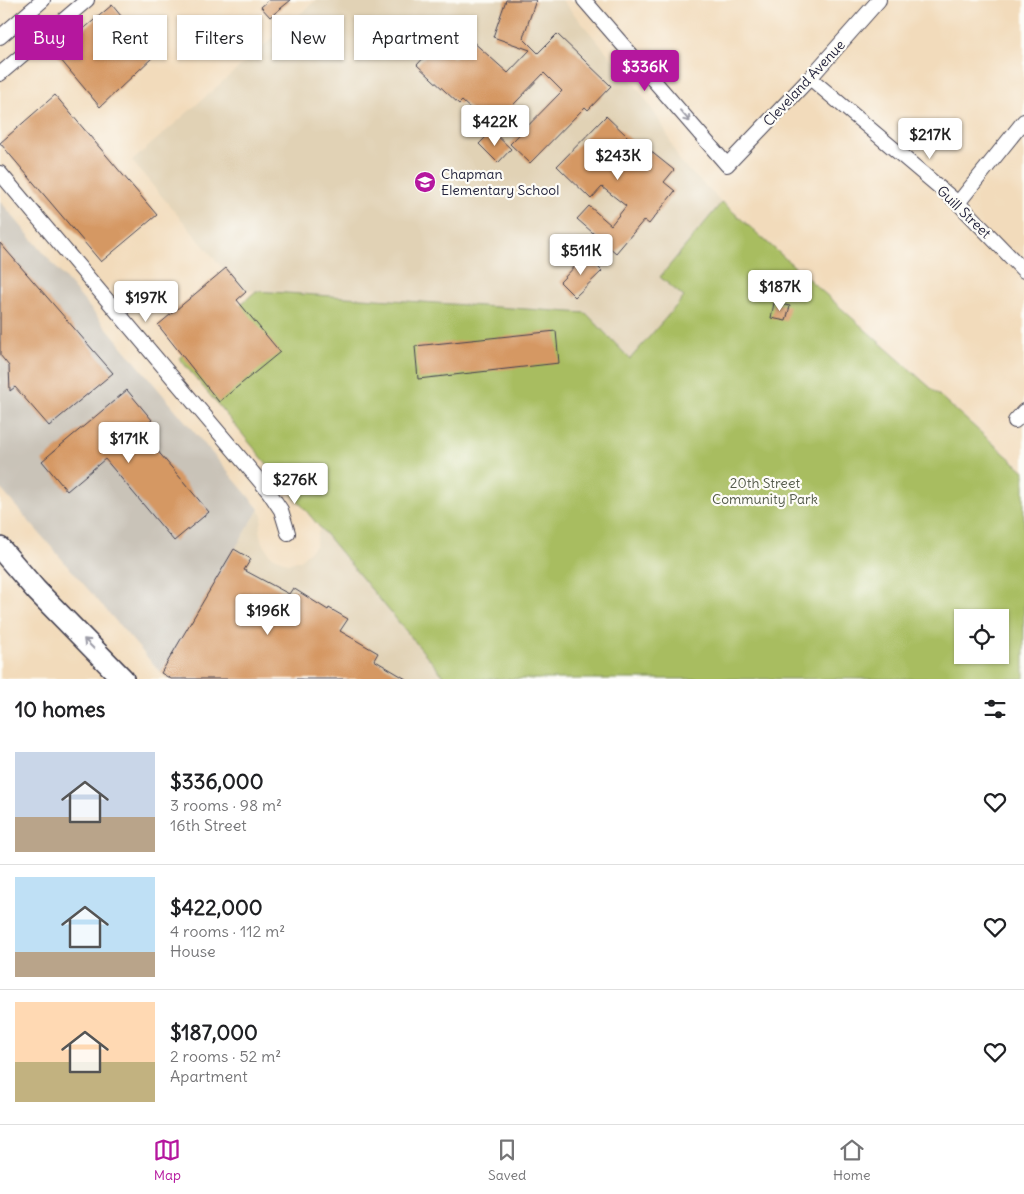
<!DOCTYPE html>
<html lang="en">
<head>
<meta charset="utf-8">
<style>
  body { margin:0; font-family:Delius,sans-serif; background:#f2f2f2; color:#202124; height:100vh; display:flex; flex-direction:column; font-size:19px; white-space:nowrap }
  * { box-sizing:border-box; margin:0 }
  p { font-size:16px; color:#757577 }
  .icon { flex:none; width:28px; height:28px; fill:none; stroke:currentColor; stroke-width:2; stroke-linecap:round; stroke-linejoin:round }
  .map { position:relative; height:679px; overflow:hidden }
  .panel { display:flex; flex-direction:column; background:#fff; flex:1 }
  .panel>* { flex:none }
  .banner { position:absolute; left:15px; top:15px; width:500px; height:45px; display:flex; gap:10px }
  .tools { position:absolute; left:954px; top:609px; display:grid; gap:10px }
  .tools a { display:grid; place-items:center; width:55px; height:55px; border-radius:0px; background:#fff; box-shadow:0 1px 4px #0004; font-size:25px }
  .price { position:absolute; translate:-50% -42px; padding:0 11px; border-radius:5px; background:#fff; color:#222; font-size:16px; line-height:32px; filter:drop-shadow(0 1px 2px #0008) }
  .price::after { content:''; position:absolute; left:50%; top:30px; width:15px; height:11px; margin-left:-8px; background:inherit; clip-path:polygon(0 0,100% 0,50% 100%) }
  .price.current { background:#b5179e; color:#fff }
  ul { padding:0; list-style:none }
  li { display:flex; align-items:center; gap:15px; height:125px; padding:0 15px }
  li+li { border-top:1px solid #e0e0e0 }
  li span { display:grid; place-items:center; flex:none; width:140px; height:100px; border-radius:0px; color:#555 }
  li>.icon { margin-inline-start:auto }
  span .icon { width:60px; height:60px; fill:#fffc; stroke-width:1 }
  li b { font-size:21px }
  h2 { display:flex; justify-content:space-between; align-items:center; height:60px; padding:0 15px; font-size:21px }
  .tag { padding:0 18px; border-radius:0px; background:#fff; box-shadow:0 1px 4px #0004; font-size:18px; line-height:45px }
  .tag.current { background:#b5179e; color:#fff }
  .tab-bar { display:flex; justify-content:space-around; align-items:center; height:70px; border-top:1px solid #e0e0e0; background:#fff; font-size:14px; color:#757577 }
  .tab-bar a { display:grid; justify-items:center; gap:2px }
  .tab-bar .current { color:#b5179e }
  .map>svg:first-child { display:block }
</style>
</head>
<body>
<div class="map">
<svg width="1024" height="679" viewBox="0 0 1024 679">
  <rect width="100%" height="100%" fill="#fdfcf7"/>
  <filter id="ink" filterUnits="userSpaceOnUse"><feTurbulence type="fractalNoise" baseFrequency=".02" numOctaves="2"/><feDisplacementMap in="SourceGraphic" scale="10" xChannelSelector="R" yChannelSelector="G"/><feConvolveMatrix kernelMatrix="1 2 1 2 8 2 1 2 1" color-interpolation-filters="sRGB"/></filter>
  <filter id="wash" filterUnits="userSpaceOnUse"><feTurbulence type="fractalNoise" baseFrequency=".0096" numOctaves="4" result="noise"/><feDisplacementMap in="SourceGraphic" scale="20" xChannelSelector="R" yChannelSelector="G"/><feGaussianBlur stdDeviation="1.12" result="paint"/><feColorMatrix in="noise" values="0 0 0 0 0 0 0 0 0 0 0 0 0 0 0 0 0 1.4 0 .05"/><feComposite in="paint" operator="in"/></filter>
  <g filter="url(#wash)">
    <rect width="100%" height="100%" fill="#f2dbbb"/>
    <g fill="#e1d2b5">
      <path d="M316,0h246l78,91 23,35 17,36 42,40 -61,74 23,21 -54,63 -44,-47 -345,-23 -109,-129z"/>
      <path d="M259,509l4,7 -3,12 1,11 9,16 17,8 13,-3 15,-14 5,-20 126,153h-278l-7,-6z"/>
    </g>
    <path fill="#c9c3b8" d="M0,201l259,308 -98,164 -161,-185z"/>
    <path fill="#a8bd61" stroke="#65704e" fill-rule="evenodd" d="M722,202l302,269v208h-578l-267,-321 77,-67 330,22 44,46 54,-62 -24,-20zM962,618h38v37h-38z"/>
    <g id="blocks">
      <g fill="#d59864">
        <path d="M269,0h22l-21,17 -9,-10z"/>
        <path d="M506,0h30l-13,38 15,15 19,-19 54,52 -23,24 -3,-3 -55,56 -20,-19 52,-53 -18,-18 -53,55 -29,-27 -3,3 -42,-39 20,-22 17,15 17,-18 37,33 22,-23 -37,-13z"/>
        <path d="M112,5l42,51 -54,51 -45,-54z"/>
        <path d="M55,95l102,120 -56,47 -101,-119z"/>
        <path d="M606,116l40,38 3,-4 25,20 -10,12 11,9 -26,33 -5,-4 -28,33 -39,-34 12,-13 22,19 15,-19 -24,-19 -11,12 -34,-33z"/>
        <path d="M492,131l19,18 -13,14 -19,-19z"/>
        <path d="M0,243l113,130 -64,53 -34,-39 -5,4 -1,-25 -9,-11z"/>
        <path d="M586,255l16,16 -27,26 -15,-15z"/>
        <path d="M226,268l20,24 -9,8 43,52 -61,50 -61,-77z"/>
        <path d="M774,303l16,3 -4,15 -15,-3z"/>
        <path d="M556,331l3,32 -141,16 -3,-33z"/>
        <path d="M127,390l25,30 -12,10 69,82 -35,29 -69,-82 -38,32 -25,-30z"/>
        <path d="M234,549l17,10 -7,11 45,24 4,-6 35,22 1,-2 19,11 -8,12 38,22 -4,7 32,19h-235l-10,-6z"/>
      </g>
    </g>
  </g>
  <g filter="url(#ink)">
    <use href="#blocks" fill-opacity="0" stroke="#413e4e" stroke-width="1"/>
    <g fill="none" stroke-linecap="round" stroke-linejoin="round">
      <g stroke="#413e4e" stroke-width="16">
        <g id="minor">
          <path d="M584,0l143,165 83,-87 69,-78"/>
          <path d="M0,37l43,-37"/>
          <path d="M0,74l87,-74"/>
          <path d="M810,78l148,125 66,68"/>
          <path d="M0,173l269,319 12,18 7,23"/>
          <path d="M958,203l66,-82"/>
          <path d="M1015,421l9,-10"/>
        </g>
      </g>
      <g stroke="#413e4e" stroke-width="24">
        <path id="highway" d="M0,548l36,42 87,89"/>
      </g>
      <use href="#minor" stroke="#fff" stroke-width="14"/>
      <use href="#highway" stroke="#fff" stroke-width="21"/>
    </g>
    <defs><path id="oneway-shaft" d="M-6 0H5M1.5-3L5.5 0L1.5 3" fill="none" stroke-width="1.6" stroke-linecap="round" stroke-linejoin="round" transform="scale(1.25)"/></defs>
    <g stroke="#9c9ca7">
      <use href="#oneway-shaft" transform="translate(685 116) rotate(49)"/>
      <use href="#oneway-shaft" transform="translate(89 644) rotate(-135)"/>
    </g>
  </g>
  <defs>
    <g id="school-disc" transform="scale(1.125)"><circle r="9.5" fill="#b5179e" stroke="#fdfcf7"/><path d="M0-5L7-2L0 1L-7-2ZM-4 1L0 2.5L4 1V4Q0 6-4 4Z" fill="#fff"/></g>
  </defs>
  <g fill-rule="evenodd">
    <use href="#school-disc" x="425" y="182"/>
  </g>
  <g text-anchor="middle" stroke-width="4.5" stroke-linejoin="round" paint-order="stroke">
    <g font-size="14" fill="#22223b" stroke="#fdfcf7">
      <text transform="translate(804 83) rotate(-47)" y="5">Cleveland Avenue</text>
      <text transform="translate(964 212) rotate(44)" y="5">Guill Street</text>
    </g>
    <g font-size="14" fill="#22223b" stroke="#fdfcf7" text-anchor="start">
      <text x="441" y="179">Chapman<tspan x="441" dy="16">Elementary School</tspan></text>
    </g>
    <g font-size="14" fill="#515848" stroke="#fdfcf7">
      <text x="765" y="488">20th Street<tspan x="765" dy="16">Community Park</tspan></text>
    </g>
  </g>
</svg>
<div class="tools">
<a><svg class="icon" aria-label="locate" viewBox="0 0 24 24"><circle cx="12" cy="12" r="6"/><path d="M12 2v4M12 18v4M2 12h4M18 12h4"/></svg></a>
</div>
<b class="price current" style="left:645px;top:92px">$336K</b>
<b class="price" style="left:495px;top:147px">$422K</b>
<b class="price" style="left:930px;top:160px">$217K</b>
<b class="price" style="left:618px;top:181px">$243K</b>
<b class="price" style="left:581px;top:276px">$511K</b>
<b class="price" style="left:780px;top:312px">$187K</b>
<b class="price" style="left:146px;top:323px">$197K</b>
<b class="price" style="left:129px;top:464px">$171K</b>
<b class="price" style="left:295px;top:505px">$276K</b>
<b class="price" style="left:268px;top:636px">$196K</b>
<div class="banner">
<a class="tag current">Buy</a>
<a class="tag">Rent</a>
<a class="tag">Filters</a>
<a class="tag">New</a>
<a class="tag">Apartment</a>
</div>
</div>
<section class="panel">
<h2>10 homes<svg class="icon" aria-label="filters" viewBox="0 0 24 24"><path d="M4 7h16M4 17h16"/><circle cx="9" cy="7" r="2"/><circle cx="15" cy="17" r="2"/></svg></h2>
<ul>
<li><span style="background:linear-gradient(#c9d6e8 65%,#b9a48a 0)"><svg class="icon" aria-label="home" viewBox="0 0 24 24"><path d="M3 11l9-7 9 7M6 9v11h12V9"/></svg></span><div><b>$336,000</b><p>3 rooms · 98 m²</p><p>16th Street</p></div><svg class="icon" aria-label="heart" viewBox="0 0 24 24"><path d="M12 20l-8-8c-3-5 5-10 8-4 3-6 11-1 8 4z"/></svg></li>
<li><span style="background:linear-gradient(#bfe0f5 75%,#b9a48a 0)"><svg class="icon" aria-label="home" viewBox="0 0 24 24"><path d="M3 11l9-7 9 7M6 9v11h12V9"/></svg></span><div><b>$422,000</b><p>4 rooms · 112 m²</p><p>House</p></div><svg class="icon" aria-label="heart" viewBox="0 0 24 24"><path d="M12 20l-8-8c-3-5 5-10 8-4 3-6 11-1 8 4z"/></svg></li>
<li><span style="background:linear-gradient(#ffd9b3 60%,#c2b280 0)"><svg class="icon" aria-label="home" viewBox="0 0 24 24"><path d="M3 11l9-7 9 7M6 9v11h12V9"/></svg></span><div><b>$187,000</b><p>2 rooms · 52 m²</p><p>Apartment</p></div><svg class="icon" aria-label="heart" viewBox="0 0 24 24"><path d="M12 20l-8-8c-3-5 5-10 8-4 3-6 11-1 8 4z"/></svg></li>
</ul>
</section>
<nav class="tab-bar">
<a class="current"><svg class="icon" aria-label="map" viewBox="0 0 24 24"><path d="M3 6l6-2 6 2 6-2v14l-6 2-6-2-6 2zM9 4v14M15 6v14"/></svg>Map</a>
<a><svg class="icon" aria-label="saved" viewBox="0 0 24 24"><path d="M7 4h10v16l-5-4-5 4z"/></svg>Saved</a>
<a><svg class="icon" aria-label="home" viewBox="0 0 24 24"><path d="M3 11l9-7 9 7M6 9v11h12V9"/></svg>Home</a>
</nav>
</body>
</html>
